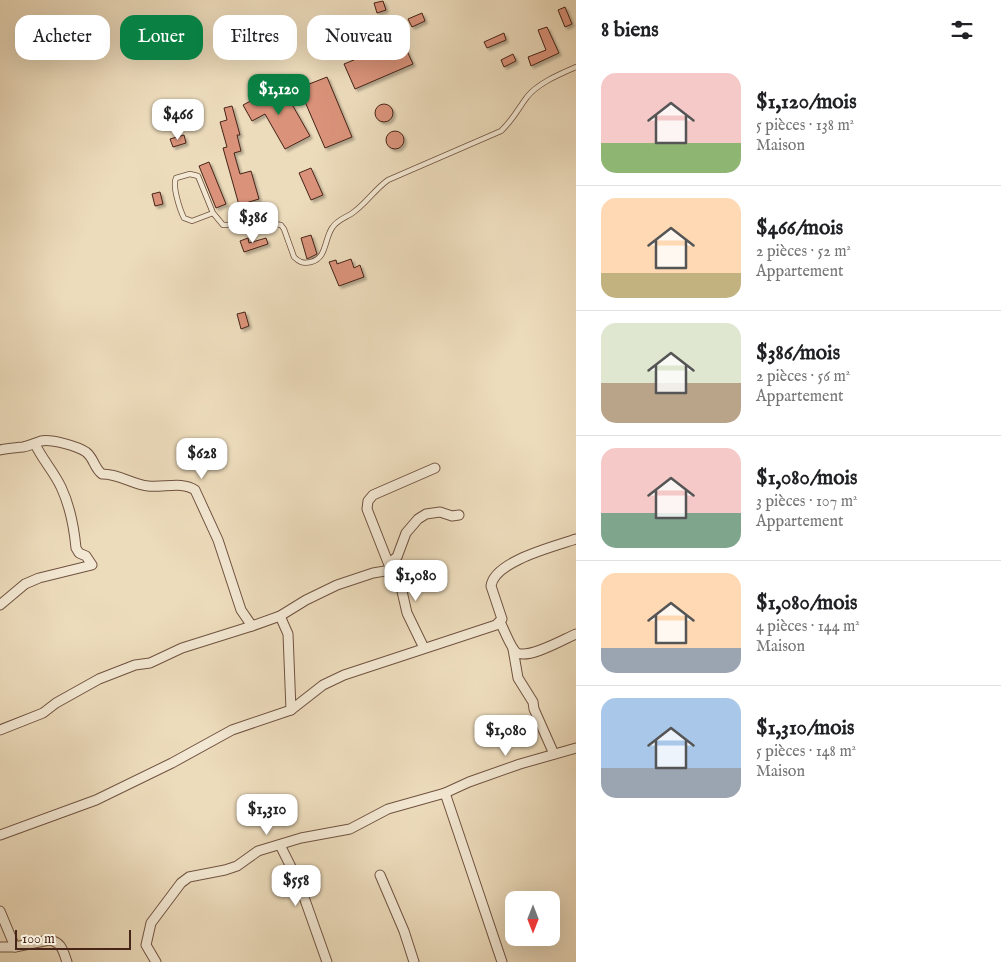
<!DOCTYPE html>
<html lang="fr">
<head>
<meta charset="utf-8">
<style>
  body { margin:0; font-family:"IM FELL English",serif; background:#f2f2f2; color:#202124; height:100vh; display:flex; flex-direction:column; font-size:19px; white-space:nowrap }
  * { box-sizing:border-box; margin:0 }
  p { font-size:16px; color:#757577 }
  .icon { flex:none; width:28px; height:28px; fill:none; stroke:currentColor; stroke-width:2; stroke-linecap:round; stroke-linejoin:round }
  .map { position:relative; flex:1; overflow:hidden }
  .sheet { display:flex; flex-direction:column; background:#fff; width:425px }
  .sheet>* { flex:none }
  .hud { position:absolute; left:15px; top:15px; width:475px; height:45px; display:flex; gap:10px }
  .needle { width:32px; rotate:180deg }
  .tools { position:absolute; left:505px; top:891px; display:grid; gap:10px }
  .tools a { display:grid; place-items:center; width:55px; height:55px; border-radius:10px; background:#fff; box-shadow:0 5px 20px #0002; font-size:25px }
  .scale { position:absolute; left:15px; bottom:12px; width:116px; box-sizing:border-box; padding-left:5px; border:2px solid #462417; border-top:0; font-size:14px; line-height:18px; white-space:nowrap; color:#462417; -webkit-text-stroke:4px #f3e8d3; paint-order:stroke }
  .price { position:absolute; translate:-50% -42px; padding:0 11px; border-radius:10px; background:#fff; color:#222; font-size:16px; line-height:32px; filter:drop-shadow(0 1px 2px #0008) }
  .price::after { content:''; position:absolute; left:50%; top:30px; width:15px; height:11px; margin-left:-8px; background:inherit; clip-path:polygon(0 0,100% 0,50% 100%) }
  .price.selected { background:#0b8043; color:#fff }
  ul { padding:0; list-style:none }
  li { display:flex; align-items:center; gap:15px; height:125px; padding:0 25px }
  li+li { border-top:1px solid #e0e0e0 }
  li span { display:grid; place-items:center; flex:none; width:140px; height:100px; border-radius:15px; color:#555 }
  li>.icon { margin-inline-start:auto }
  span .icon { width:60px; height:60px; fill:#fffc; stroke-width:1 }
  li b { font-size:21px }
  h2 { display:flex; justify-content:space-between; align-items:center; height:60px; padding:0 25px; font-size:21px }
  .tag { padding:0 18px; border-radius:15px; background:#fff; box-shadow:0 5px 20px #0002; font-size:18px; line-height:45px }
  .tag.selected { background:#0b8043; color:#fff }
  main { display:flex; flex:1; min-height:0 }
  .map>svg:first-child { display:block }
</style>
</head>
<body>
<main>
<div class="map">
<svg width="576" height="962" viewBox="0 0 576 962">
  <defs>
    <filter id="shadow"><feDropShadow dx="2.5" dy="2.5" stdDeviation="1" flood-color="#0004"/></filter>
  </defs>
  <rect width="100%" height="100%" fill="#eddcbc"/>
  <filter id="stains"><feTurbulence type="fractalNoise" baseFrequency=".004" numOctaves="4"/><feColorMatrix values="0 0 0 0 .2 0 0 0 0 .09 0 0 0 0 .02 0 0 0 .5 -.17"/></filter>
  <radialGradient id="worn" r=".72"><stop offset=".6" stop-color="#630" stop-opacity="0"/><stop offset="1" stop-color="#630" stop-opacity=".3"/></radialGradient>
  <g fill="#da937a" stroke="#462417" filter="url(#shadow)">
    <path d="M383,1l3,9 -9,3 -3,-10z"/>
    <path d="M565,7l7,17 -7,3 -7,-17z"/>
    <path d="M422,13l3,8 -13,6 -4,-8z"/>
    <path d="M547,27l12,26 -28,13 -3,-9 18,-7 -8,-20z"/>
    <path d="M504,33l2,7 -19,8 -3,-6z"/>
    <path d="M402,40l11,24 -58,25 -11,-25z"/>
    <path d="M513,54l3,7 -12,6 -3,-7z"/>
    <path d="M327,77l25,60 -27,11 -26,-60z"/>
    <path d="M281,85l29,51 -25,13 -20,-35 -13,7 -9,-16z"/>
    <circle cx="384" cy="113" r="9"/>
    <path d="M232,106l8,29h-3l4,16 -7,2 6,21 11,-3 8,28 -20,6 -16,-57 4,-1 -7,-25 7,-2 -3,-12z"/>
    <circle cx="395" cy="140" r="9"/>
    <path d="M184,135l2,8 -13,4 -3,-8z"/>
    <path d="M209,162l17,42 -10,4 -17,-42z"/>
    <path d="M311,168l12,27 -12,5 -12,-27z"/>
    <path d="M160,192l3,12 -8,2 -3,-12z"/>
    <path d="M311,235l6,19 -10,5 -6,-21z"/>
    <path d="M248,238l1,5 17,-5 2,6 -24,8 -4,-11z"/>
    <path d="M351,259l3,9 6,-3 4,12 -25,9 -10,-24 7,-2 1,4z"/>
    <path d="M245,312l4,14 -8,3 -4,-15z"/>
  </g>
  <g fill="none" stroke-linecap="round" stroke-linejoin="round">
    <g stroke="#705240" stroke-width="6">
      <path id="service" d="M213,213l-21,8 -8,-3c-4,-8 -12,-32 -8,-40l14,-4 8,2 15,37 10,12 52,-1 6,1 3,4 10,28c5,5 9,7 17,5 16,-4 13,-22 21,-34 4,-7 12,-10 19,-14 14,-9 23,-24 37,-34l113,-49c11,-10 17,-22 26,-34 11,-14 33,-23 49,-30"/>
    </g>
    <g stroke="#705240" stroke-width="11">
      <g id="minor">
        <path d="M0,450c8,-2 15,-2 23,-3 6,-1 12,-4 18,-6 11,-2 36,5 45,11 8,6 8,16 16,22 18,0 29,10 46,12 15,2 34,-5 47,4l23,50 23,70 11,16"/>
        <path d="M389,563l8,-6 9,-24 12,-14 8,-5 14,-2 12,4 7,-1"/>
        <path d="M0,605l25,-21 14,-6 53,-13 -6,-9 -7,-3 -3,-5c-2,-21 -6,-42 -15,-61 -7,-15 -19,-28 -26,-43"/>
        <path d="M280,616l8,18 3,76"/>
        <path d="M500,622c4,7 11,27 17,31 13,6 47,-14 59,-19"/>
        <path d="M424,648l-17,-35 -6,-26 -10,-17 -24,-61 1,-8 5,-6 62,-27"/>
        <path d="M513,649l5,29 15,24 1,7 20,45"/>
        <path d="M0,730l43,-17 13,-10 43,-24 36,-14 15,-2 32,-15 70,-22 28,-10 26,-16 31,-15 36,-12 18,-3"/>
        <path d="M445,793l57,169"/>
        <path d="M0,835l96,-35 76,-37 60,-33 59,-20 32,-25 21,-10 152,-50 6,-6 -11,-33c3,-25 65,-40 85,-47"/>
        <path d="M280,845l19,38 28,79"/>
        <path d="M380,875l24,56 10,31"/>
        <path d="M0,911l15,36"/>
        <path d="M0,947h15l34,-7c13,2 14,11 18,22"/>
        <path d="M156,962l-10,-17 5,-22 30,-40 8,-6 36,-7 12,-4 21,-15 43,-13 49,-9 38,-20 57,-16 24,-11 51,-18 56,-16"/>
      </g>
    </g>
    <use href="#service" stroke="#f3e8d3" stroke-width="4.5"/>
    <use href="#minor" stroke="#f3e8d3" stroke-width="9"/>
  </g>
  <rect width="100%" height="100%" filter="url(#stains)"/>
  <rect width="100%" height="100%" fill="url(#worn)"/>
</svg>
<div class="tools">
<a><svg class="needle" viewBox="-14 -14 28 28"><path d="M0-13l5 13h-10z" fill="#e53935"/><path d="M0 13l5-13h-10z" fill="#757577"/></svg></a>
</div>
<div class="scale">100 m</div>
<b class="price selected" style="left:279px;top:116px">$1,120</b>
<b class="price" style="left:178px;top:141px">$466</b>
<b class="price" style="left:253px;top:244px">$386</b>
<b class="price" style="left:202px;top:480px">$628</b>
<b class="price" style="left:416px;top:602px">$1,080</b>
<b class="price" style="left:506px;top:757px">$1,080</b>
<b class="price" style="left:267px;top:836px">$1,310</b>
<b class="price" style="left:296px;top:907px">$558</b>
<div class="hud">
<a class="tag">Acheter</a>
<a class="tag selected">Louer</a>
<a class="tag">Filtres</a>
<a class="tag">Nouveau</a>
</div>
</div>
<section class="sheet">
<h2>8 biens<svg class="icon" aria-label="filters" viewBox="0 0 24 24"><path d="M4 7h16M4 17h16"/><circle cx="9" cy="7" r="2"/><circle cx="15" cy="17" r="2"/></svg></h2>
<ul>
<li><span style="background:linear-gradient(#f6c9c9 70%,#8fb573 0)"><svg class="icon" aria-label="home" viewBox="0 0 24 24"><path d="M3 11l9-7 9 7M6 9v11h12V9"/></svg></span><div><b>$1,120/mois</b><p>5 pièces · 138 m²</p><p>Maison</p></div></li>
<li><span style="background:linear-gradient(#ffd9b3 75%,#c2b280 0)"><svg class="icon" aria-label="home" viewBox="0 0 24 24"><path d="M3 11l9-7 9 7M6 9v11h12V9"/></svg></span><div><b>$466/mois</b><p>2 pièces · 52 m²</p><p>Appartement</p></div></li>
<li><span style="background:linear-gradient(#dfe7d0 60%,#b9a48a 0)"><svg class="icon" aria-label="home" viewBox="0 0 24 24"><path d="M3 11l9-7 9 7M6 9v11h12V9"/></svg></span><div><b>$386/mois</b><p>2 pièces · 56 m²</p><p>Appartement</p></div></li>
<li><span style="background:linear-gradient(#f6c9c9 65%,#7fa58c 0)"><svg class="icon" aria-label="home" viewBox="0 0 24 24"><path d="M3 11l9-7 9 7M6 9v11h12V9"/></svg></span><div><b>$1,080/mois</b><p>3 pièces · 107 m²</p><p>Appartement</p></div></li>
<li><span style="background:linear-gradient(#ffd9b3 75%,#9aa5b1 0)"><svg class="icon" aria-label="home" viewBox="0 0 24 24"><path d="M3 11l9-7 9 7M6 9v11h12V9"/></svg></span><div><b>$1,080/mois</b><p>4 pièces · 144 m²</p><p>Maison</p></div></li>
<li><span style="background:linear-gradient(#a9c7e8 70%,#9aa5b1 0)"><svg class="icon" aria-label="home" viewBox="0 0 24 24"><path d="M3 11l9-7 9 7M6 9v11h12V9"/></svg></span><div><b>$1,310/mois</b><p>5 pièces · 148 m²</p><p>Maison</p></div></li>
</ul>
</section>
</main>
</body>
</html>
